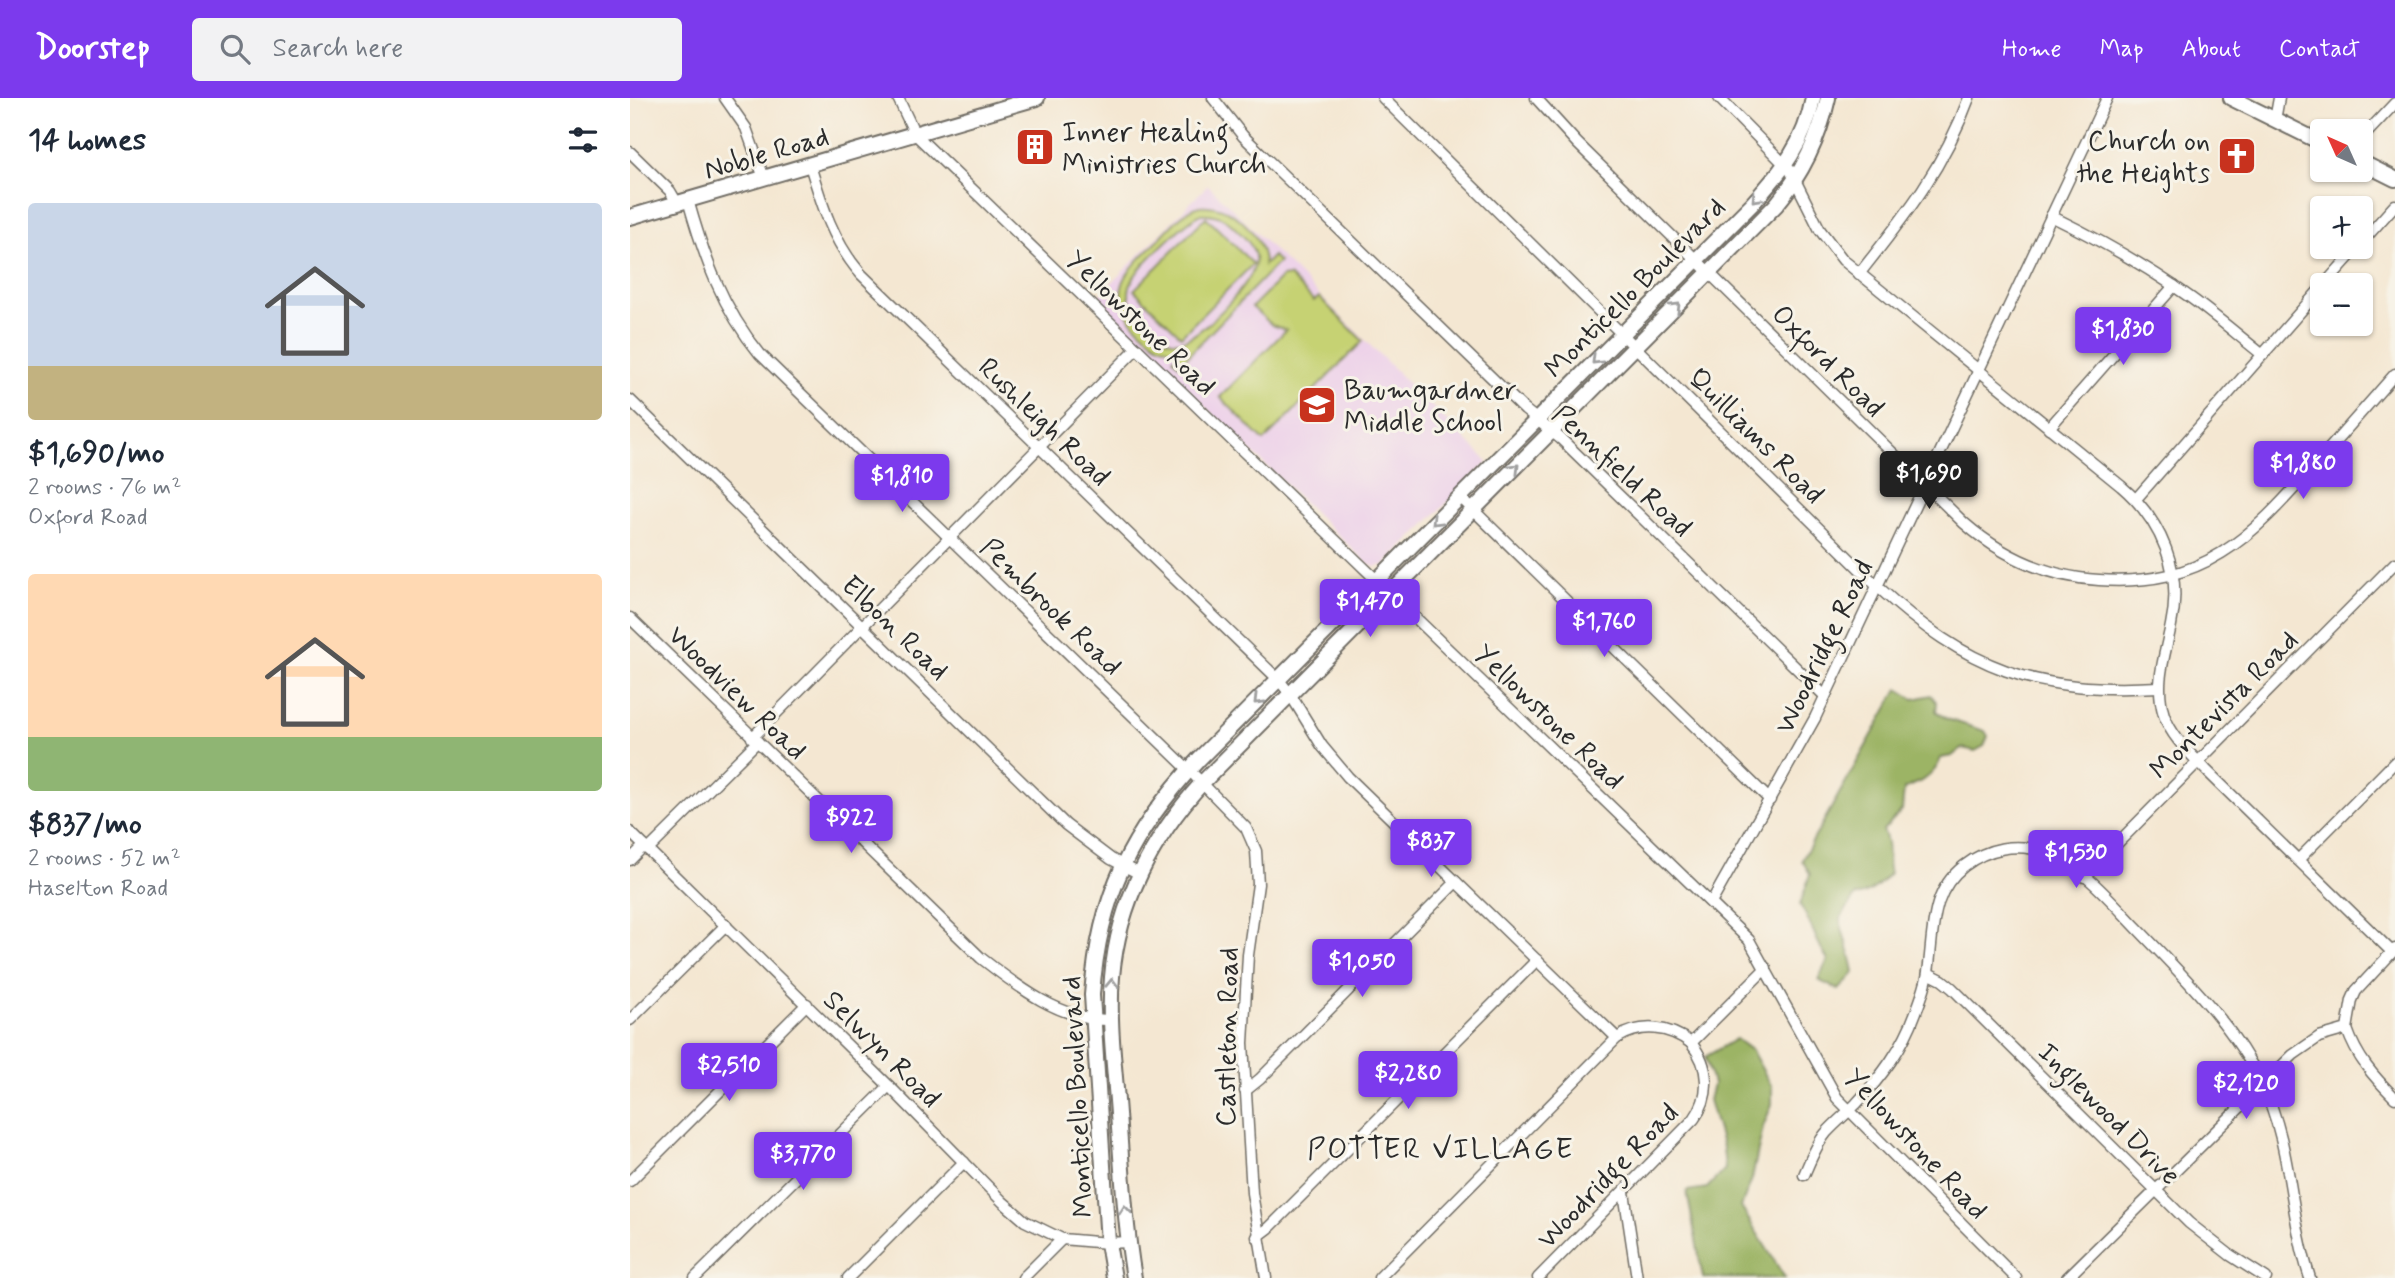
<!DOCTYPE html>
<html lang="en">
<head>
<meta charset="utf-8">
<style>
  body { margin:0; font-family:Mynerve,sans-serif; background:#f2f2f3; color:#1f2937; height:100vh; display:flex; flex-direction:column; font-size:26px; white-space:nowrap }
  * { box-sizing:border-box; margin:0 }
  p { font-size:23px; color:#747a83 }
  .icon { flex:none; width:38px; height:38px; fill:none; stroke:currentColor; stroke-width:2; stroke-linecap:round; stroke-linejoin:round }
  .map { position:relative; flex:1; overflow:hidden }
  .details { display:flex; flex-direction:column; background:#fff; width:630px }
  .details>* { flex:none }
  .needle { width:46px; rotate:315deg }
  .buttons { position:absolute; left:1680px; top:21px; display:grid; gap:14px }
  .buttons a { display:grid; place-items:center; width:63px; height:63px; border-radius:7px; background:#fff; box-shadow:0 2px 5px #0004; font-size:35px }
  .price { position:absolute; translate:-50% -60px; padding:0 16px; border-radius:7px; background:#7c3aed; color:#fff; font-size:23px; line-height:46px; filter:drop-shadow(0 2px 4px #0008) }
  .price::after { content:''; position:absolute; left:50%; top:42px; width:21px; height:16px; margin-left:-10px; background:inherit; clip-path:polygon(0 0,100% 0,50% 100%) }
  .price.current { background:#222; color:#fff }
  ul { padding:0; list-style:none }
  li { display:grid; align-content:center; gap:14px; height:371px; padding:0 28px }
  li span { display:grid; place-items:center; height:217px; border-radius:7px; color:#555 }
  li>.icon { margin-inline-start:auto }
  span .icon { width:126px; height:126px; fill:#fffc; stroke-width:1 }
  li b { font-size:30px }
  h2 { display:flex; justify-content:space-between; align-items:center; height:84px; padding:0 28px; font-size:30px }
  header { display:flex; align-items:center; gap:42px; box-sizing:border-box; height:98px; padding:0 35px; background:#7c3aed; color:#fff }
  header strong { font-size:33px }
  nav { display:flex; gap:38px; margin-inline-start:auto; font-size:24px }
  .search { width:490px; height:63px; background:#f2f2f3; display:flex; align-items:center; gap:18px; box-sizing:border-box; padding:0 24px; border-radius:7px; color:#747a83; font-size:26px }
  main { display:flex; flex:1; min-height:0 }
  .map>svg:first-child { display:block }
</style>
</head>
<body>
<header>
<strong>Doorstep</strong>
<div class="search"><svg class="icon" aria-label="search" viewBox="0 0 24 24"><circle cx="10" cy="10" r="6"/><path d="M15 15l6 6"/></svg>Search here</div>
<nav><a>Home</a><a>Map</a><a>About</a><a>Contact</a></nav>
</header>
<main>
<section class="details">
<h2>14 homes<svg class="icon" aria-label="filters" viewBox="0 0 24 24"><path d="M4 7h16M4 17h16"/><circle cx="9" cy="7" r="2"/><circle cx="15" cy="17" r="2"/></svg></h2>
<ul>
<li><span style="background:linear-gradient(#c9d6e8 75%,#c2b280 0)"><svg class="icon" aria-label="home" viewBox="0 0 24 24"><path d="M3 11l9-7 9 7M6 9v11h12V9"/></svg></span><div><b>$1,690/mo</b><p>2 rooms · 76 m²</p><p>Oxford Road</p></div></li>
<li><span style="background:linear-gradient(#ffd9b3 75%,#8fb573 0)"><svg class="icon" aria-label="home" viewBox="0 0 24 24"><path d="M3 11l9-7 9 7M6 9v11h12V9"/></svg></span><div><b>$837/mo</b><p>2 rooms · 52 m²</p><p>Haselton Road</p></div></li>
</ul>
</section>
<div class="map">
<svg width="1765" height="1180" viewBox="0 0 1765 1180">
  <rect width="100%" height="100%" fill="#f7f3e8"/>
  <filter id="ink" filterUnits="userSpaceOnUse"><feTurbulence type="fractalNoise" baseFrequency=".0143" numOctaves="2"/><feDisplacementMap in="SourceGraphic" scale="14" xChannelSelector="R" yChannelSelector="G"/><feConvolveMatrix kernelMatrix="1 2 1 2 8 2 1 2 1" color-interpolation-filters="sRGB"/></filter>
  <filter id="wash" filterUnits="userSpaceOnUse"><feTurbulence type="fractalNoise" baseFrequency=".00686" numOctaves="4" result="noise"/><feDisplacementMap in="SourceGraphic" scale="28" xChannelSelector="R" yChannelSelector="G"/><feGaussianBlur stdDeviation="1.57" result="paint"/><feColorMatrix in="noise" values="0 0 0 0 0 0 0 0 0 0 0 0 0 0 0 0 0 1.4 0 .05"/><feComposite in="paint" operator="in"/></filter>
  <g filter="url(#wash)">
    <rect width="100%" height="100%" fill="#f4e7d2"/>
    <path fill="#edd1e9" d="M578,87l280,277 -104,103 -9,2 -8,-4 -272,-263z"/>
    <g fill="#c6d273" stroke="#787e4f" stroke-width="2" fill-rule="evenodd">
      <path d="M569,108c31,-4 65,28 65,59l9,-9 6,6 -100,103 -6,-6 8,-9c-19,0 -29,-9 -42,-21 -37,-37 -10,-60 19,-89 12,-13 24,-28 41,-34zM572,116c14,-1 23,4 33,14 10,10 22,20 20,35 -1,19 -56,76 -75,78 -14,2 -23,-7 -32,-16 -9,-9 -19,-17 -19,-31 0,-5 1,-10 4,-15 8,-15 54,-60 69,-65z"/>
      <path d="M576,119l47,47 -72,72 -47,-46z"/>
      <path d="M659,178l25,25 5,-4 44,44 -99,100 -44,-44 66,-67 -14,-5 -20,-18 30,-30z"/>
    </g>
    <g fill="#9cb465" stroke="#647048" stroke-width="2">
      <path d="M1268,591l16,10 17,-4 6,8 -1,8 11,8 38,12 3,5 -4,10 -9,5 -13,-3 -10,8 -11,2c-6,18 -20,24 -37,31l-2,21 -19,20c8,17 2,25 7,43 -10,11 -19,21 -35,23l-15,23c3,19 12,35 14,54l-15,17 -21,-10 10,-20c-12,-17 -16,-37 -28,-55l10,-31 -8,-14z"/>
      <path d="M1106,941l16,12 20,36v17l-9,23 -11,52 -11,28 44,71h-82l-16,-87 20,-3 18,-19 -2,-21 -14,-48 4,-16 -8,-27z"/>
    </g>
  </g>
  <g filter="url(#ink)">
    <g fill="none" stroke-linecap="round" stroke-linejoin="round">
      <g stroke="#716d65" stroke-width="13">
        <g id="street">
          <path d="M95,0l21,30 18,50"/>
          <path d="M268,0l17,36 834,806 88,158 179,180"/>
          <path d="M583,0l30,38 282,274 36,29 264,257"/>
          <path d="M753,0l494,488c91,84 159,108 282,101"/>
          <path d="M906,0l41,45 387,380c38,33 84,54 135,57 104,7 151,-41 215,-114 27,-31 54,-61 81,-92"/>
          <path d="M1089,0l71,72 30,60 23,30 278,226c41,35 62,86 50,139 -6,31 -17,58 -7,90 8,23 26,38 42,55l186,182"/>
          <path d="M1645,22l4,-22"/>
          <path d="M1731,41l34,-36"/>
          <path d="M0,54l40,39 7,12"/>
          <path d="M180,67c12,40 23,77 51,109l418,406 11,14 32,52 26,31 269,261"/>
          <path d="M58,102c16,57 34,108 72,154l435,422 51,52 10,23 2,33 -10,71 -5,88 9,150 14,85"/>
          <path d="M1421,118c49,24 96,50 140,82 25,18 48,38 72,57"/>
          <path d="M1731,145l34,-38"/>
          <path d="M1229,176c46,-58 84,-105 110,-176"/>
          <path d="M1694,187l34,-38"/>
          <path d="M0,302l436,425 45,34 29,15"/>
          <path d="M1419,330l125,-142"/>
          <path d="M830,399l310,303"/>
          <path d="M1506,401l186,-212"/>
          <path d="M0,520l351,340c37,29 81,63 130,62"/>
          <path d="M122,640l385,-390"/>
          <path d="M0,734l259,254 114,116 22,19 37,18 46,4 20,-1"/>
          <path d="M18,752l109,-108"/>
          <path d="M0,762l14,-14"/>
          <path d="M1668,762l97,-98"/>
          <path d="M1454,779l311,-314"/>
          <path d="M1081,805l104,-185 292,-620"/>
          <path d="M1298,875l14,7 10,8 237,235 41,32 36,23"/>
          <path d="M0,922l96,-95"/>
          <path d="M1717,931c10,29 26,47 48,69"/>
          <path d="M615,993l15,-12 196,-197"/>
          <path d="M1174,1077c6,-14 12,-30 22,-42 9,-10 20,-19 30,-29 26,-28 47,-56 60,-92 5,-13 10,-26 12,-40 6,-39 1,-79 36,-106 23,-18 53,-24 80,-14 37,12 67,49 93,76 46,48 96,96 125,156 30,61 27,130 48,194"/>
          <path d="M0,1083l177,-177"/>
          <path d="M994,1094l13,86"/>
          <path d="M627,1139l12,-9 268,-268"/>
          <path d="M65,1180l194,-192"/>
          <path d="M218,1180l116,-116"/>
          <path d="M393,1180l39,-39"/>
          <path d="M749,1180l238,-240c24,-15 52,-12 74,5"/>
          <path d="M908,1180l156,-159c17,-23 16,-53 -3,-76l75,-75"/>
          <path d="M1437,1180l226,-223 26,-18 28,-8 5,-29 4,-9 39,-42"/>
        </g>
      </g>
      <g stroke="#716d65" stroke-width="18">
        <g id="secondary">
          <path d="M1601,0l91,45"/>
          <path d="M1731,64l34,17"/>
          <path d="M0,119l407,-119"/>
          <path d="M484,1180l-6,-35 -16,-248c7,-100 39,-163 107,-236l553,-555c30,-33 53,-61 61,-106"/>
          <path d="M504,1180c-9,-54 -12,-109 -16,-164 -3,-45 -10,-92 -6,-137 6,-74 41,-140 90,-194l574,-578c27,-32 43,-66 52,-107"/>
        </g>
      </g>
      <use href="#street" stroke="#fff" stroke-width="10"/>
      <use href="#secondary" stroke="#fff" stroke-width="14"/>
    </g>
    <defs><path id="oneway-chevron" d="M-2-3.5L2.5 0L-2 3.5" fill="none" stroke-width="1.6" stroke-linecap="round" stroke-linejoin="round" transform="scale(1.75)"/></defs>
    <g stroke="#a0a0a0">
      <use href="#oneway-chevron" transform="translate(1126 100) rotate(133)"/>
      <use href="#oneway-chevron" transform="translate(1046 209) rotate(-45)"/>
      <use href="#oneway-chevron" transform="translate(966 262) rotate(135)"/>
      <use href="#oneway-chevron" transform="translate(885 370) rotate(-45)"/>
      <use href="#oneway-chevron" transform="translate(806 423) rotate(135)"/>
      <use href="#oneway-chevron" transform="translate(628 602) rotate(135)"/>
      <use href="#oneway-chevron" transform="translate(482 885) rotate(-88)"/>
      <use href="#oneway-chevron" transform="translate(495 1112) rotate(-96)"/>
    </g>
  </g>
  <defs>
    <g id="building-square" transform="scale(2.0125)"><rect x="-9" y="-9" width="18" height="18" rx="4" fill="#c8321e" stroke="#f7f3e8"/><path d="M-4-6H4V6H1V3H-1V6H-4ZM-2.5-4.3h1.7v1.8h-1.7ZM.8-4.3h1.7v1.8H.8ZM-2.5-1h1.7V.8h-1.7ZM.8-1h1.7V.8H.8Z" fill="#fff"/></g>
    <g id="church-square" transform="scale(2.0125)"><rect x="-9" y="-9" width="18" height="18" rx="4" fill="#c8321e" stroke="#f7f3e8"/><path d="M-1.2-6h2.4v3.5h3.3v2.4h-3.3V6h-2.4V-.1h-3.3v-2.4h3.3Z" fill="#fff"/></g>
    <g id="school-square" transform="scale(2.0125)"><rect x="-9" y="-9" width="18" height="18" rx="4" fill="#c8321e" stroke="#f7f3e8"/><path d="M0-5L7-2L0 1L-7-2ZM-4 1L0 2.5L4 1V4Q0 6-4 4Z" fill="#fff"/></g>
  </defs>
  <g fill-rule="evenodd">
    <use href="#building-square" x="405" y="49"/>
    <use href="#church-square" x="1607" y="58"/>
    <use href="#school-square" x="687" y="307"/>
  </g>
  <g text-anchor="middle" stroke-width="6" stroke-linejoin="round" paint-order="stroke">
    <g font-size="28" fill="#2b2b2b" stroke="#f7f3e8" text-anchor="start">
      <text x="432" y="43">Inner Healing<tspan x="432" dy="32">Ministries Church</tspan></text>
      <text x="1580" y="52" text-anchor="end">Church on<tspan x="1580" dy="32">the Heights</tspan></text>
      <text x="714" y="301">Baumgardner<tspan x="714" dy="32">Middle School</tspan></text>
    </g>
    <g font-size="28" fill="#2b2b2b" stroke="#f7f3e8">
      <text transform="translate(136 54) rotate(-16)" y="10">Noble Road</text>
      <text transform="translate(1004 189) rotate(-45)" y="10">Monticello Boulevard</text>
      <text transform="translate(512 224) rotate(44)" y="10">Yellowstone Road</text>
      <text transform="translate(1199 262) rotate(45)" y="10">Oxford Road</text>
      <text transform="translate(415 323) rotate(44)" y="10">Rushleigh Road</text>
      <text transform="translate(1127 337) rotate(45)" y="10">Quilliams Road</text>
      <text transform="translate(993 372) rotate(43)" y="10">Pennfield Road</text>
      <text transform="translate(422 508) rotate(44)" y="10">Pembrook Road</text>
      <text transform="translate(266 529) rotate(44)" y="10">Elbon Road</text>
      <text transform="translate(1193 548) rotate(-64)" y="10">Woodridge Road</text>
      <text transform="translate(108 594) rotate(44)" y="10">Woodview Road</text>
      <text transform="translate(1593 606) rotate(-45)" y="10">Montevista Road</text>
      <text transform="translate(920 618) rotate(44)" y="10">Yellowstone Road</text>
      <text transform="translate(596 939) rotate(-89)" y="10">Castleton Road</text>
      <text transform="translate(253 950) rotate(45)" y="10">Selwyn Road</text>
      <text transform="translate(446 999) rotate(-93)" y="10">Monticello Boulevard</text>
      <text transform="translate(1480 1015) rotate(45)" y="10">Inglewood Drive</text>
      <text transform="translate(1287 1045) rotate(47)" y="10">Yellowstone Road</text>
      <text transform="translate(977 1077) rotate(-46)" y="10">Woodridge Road</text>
    </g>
    <g font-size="30" letter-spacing="2" fill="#2b2b2b" stroke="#f7f3e8">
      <text x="811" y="1060">POTTER VILLAGE</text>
    </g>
  </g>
</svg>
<div class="buttons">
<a><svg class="needle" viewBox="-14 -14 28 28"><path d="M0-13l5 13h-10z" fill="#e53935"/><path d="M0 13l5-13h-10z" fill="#747a83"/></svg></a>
<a>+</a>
<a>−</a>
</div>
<b class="price" style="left:1493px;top:269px">$1,830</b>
<b class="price" style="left:1673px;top:403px">$1,880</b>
<b class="price current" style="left:1299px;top:413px">$1,690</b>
<b class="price" style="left:272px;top:416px">$1,810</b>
<b class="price" style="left:740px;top:541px">$1,470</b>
<b class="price" style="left:974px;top:561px">$1,760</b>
<b class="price" style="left:221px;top:757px">$922</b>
<b class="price" style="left:801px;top:781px">$837</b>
<b class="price" style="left:1446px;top:792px">$1,530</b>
<b class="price" style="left:732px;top:901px">$1,050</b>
<b class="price" style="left:99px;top:1005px">$2,510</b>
<b class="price" style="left:778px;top:1013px">$2,280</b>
<b class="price" style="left:1616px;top:1023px">$2,120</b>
<b class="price" style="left:173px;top:1094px">$3,770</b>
</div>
</main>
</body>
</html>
